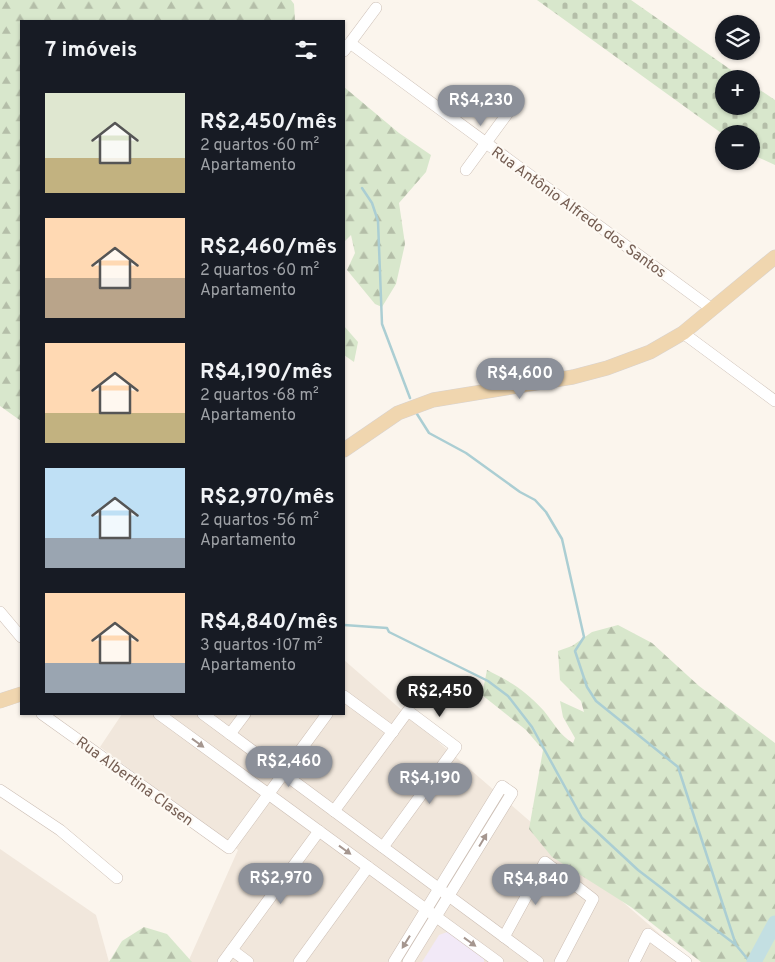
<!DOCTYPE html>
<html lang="pt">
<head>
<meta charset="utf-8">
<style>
  body { margin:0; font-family:Overpass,sans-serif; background:#20242c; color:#f1f3f6; height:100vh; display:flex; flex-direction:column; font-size:19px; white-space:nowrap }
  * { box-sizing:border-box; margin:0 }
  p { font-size:16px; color:#9ea1a6 }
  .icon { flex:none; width:28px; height:28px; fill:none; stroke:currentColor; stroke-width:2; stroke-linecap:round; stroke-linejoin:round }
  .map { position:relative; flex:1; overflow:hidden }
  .details { position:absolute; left:20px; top:20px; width:325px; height:695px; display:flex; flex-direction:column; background:#171b24; border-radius:0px; box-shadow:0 1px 4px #0004 }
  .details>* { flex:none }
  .controls { position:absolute; left:715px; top:15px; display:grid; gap:10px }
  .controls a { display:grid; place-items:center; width:45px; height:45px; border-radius:50%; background:#171b24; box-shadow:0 1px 4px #0004; font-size:25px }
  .price { position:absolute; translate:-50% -42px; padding:0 11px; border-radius:18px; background:#8c9099; color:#fff; font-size:16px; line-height:32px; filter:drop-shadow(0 1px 2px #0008) }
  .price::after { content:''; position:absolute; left:50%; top:30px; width:15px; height:11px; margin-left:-8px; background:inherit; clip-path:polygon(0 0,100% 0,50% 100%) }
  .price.on { background:#222; color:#fff }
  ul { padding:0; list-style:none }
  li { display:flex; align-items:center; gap:15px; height:125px; padding:0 25px }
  li span { display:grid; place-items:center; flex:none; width:140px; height:100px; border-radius:0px; color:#555 }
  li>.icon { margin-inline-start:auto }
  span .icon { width:60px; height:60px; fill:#fffc; stroke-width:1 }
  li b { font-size:21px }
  h2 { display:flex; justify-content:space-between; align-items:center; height:60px; padding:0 25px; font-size:21px }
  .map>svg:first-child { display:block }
</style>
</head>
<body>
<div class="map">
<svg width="775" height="962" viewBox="0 0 775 962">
  <defs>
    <pattern id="forest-firs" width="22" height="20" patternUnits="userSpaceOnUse" patternTransform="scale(1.25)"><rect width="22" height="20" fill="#d8e7cc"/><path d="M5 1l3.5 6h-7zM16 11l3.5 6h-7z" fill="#b4bea8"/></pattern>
    <pattern id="cemetery-stones" width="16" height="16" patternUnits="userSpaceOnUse" patternTransform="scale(1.25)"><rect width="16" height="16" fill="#d8e7cc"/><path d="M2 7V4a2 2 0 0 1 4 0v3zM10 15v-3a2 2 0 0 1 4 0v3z" fill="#b4bea8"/></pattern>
  </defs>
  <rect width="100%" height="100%" fill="#fbf5ed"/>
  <g fill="#f1e7dc">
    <path d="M344,660l348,302h-504l50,-112 -138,-103 22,-33h222z"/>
    <path d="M0,849l96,66 13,47h-109z"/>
  </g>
  <path fill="#f2e9f7" d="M450,931l34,27v4h-62l17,-27z"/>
  <g fill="url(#forest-firs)">
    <path d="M0,0h291l3,4 1,17h-274v400l-21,-15z"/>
    <path d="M344,87l55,46 32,22 -5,17 -27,31 6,41 -9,40 -14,23 -7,-3 -28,-34 8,-17 -4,-18 -7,7z"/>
    <path d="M344,326l14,16 -4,20 -10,-7z"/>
    <path d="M618,625l34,18 47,43 76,57v219h-74l-70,-55 -79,-50 -23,-28 14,-79 -17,-20 -44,-35 5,-25c24,12 38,20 57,41 9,11 16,25 29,32l2,-5 -12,-21 -3,-16 24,11 -3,-11 -21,-21 -2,-29 14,-5 20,-14z"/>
    <path d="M144,927l23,7 25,28h-83l13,-21z"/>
  </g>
  <path fill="url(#cemetery-stones)" d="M537,0h94l113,79h-20v27h27v-22l24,16v65l-24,-11v-20l-27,1z"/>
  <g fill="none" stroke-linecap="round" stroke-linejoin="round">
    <g stroke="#abced3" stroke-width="2.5">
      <path d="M362,188l10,15 6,18 4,103 28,74"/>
      <path d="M417,414l12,19 37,20 54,39 15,8 11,12 16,27 22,98 -9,14 12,36 9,14 82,66 58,178"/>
      <path d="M344,625l43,3 2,4 99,49 20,15 24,31 50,91 56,52 98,75 14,17"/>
    </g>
    <path stroke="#c3dfe2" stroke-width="15" d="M754,962l21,-39"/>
    <g stroke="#ccbeb4" stroke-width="12">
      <g id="minor">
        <path d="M350,43l362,266"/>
        <path d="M344,51l32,-43"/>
        <path d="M466,170l52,-71"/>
        <path d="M683,333l92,68"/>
        <path d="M0,612l21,25"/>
        <path d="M344,696l49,36"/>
        <path d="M42,714l187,134 98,-134"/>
        <path d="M159,714l339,248"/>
        <path d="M203,714l335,248"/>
        <path d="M230,734l15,-20"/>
        <path d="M0,790l60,40 57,48"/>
        <path d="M334,811l74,-100 48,36 -73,100"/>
        <path d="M504,937l41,-75 48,37 -33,63"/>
        <path d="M232,950l16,12"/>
        <path d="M223,962l96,-131"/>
        <path d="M299,962l69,-95"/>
        <path d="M394,962l108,-176 10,7 -104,169"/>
        <path d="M634,962l14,-28 38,28"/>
      </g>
    </g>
    <g stroke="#d8d2cf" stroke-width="15">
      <g id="major">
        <path d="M344,450l54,-37 35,-13 140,-23 34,-9 43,-16 33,-19 92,-76"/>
        <path d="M0,701l21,-7"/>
      </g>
    </g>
    <use href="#minor" stroke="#fff" stroke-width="11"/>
    <use href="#major" stroke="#f0d6af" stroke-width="14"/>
  </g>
  <defs><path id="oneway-solid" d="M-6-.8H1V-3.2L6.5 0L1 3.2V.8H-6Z" transform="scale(1.25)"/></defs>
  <g fill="#a5968f">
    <use href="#oneway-solid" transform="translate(198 743) rotate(36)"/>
    <use href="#oneway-solid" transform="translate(483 840) rotate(-59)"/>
    <use href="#oneway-solid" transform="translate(345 850) rotate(36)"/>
    <use href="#oneway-solid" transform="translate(406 942) rotate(122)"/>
    <use href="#oneway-solid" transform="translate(470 942) rotate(36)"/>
  </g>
  <g text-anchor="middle" stroke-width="4.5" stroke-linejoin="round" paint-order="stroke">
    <g font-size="15" fill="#745d52" stroke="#fdf9f3">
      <text transform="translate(579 212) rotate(36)" y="5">Rua Antônio Alfredo dos Santos</text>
      <text transform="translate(135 781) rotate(36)" y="5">Rua Albertina Clasen</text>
    </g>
  </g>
</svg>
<div class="controls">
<a><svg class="icon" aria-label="layers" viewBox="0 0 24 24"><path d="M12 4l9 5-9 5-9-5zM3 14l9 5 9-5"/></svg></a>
<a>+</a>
<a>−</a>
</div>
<b class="price" style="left:481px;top:127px">R$4,230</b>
<b class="price" style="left:520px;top:400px">R$4,600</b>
<b class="price on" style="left:440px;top:718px">R$2,450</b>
<b class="price" style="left:289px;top:788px">R$2,460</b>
<b class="price" style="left:430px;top:805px">R$4,190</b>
<b class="price" style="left:281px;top:905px">R$2,970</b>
<b class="price" style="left:536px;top:906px">R$4,840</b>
<section class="details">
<h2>7 imóveis<svg class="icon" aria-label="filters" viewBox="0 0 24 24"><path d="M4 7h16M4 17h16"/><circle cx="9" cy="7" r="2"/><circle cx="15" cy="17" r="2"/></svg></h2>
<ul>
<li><span style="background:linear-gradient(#dfe7d0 65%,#c2b280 0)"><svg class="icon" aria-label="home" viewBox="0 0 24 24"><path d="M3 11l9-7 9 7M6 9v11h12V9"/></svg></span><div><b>R$2,450/mês</b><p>2 quartos · 60 m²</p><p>Apartamento</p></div></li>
<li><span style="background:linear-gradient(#ffd9b3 60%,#b9a48a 0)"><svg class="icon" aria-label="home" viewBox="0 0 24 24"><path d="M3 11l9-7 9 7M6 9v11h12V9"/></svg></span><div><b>R$2,460/mês</b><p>2 quartos · 60 m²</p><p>Apartamento</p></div></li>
<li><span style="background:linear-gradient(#ffd9b3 70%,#c2b280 0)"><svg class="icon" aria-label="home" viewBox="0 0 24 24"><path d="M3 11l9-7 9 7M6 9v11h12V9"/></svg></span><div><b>R$4,190/mês</b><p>2 quartos · 68 m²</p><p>Apartamento</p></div></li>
<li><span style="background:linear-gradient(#bfe0f5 70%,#9aa5b1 0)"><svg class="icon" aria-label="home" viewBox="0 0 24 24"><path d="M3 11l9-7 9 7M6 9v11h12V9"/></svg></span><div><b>R$2,970/mês</b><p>2 quartos · 56 m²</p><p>Apartamento</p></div></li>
<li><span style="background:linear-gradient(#ffd9b3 70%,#9aa5b1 0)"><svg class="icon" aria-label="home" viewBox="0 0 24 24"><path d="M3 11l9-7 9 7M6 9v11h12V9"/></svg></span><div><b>R$4,840/mês</b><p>3 quartos · 107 m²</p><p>Apartamento</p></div></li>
</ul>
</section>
</div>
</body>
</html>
